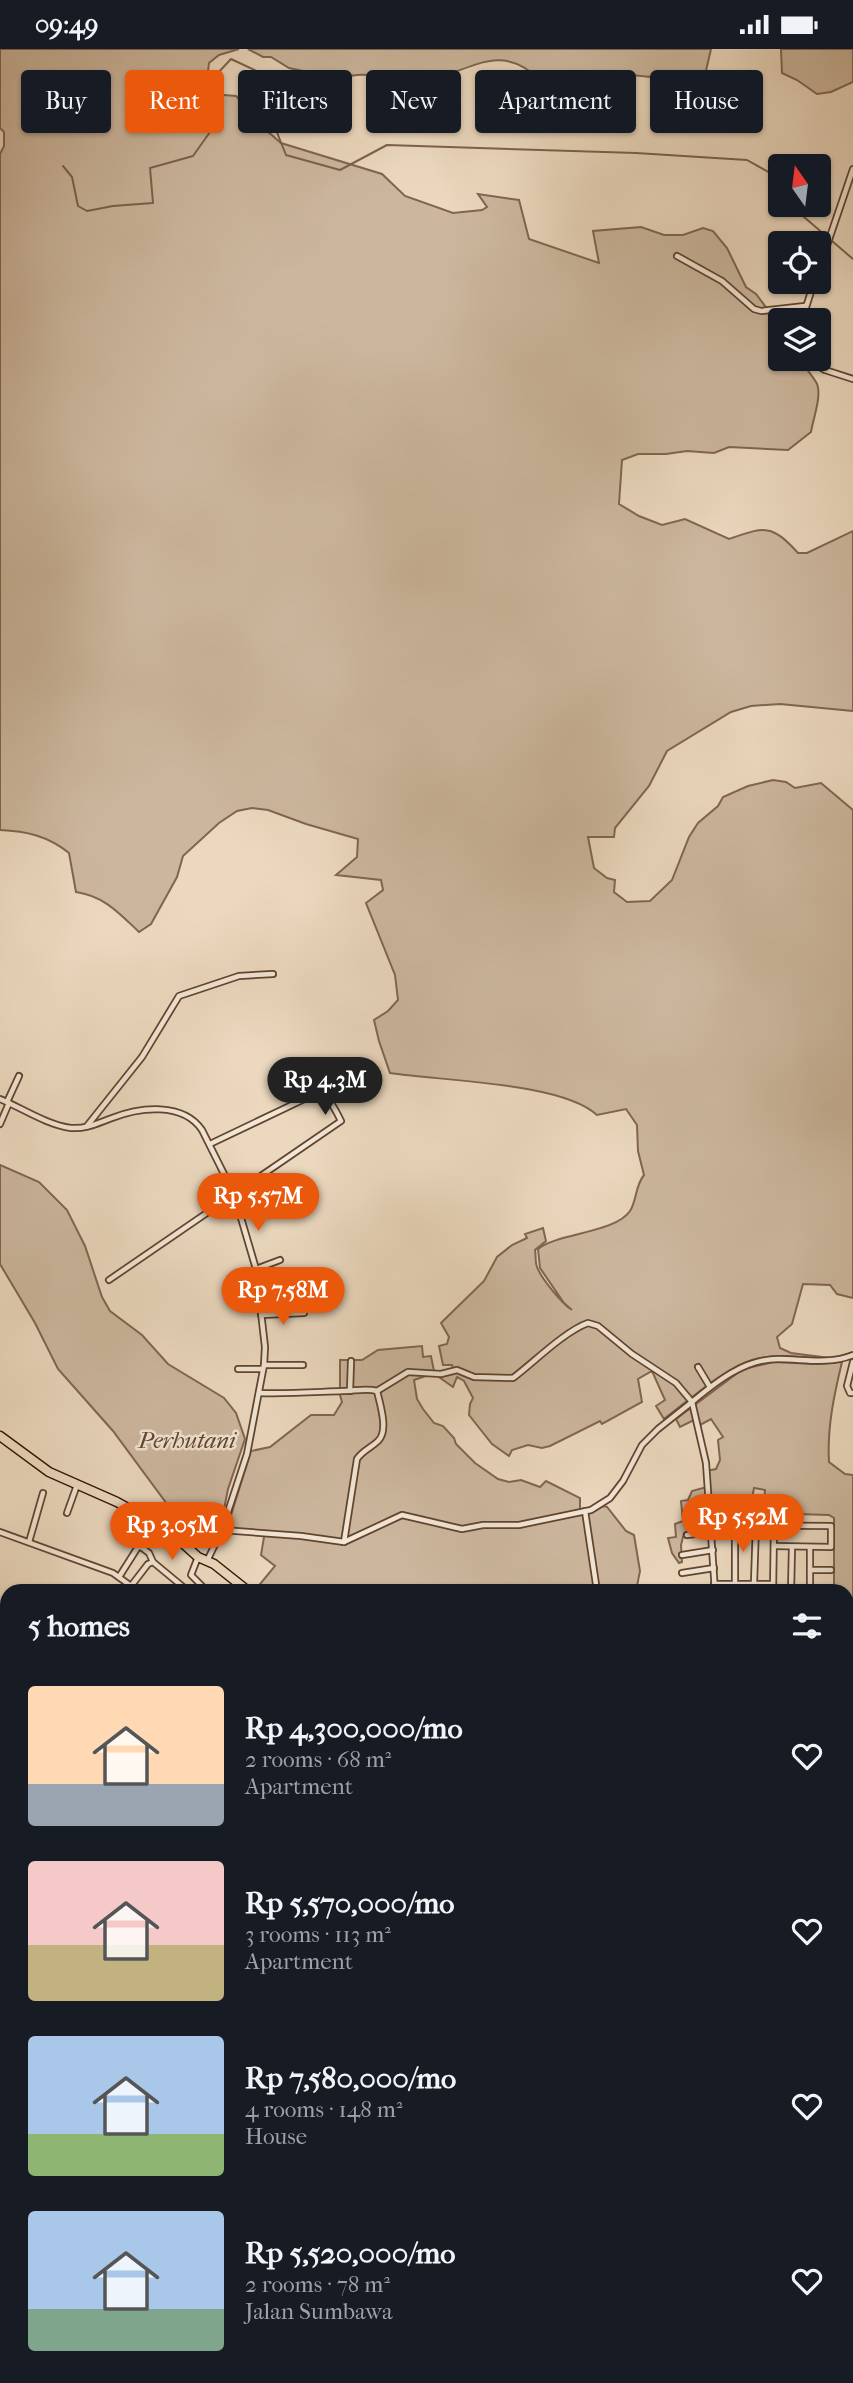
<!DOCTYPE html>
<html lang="en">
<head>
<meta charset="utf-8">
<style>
  body { margin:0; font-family:"IM FELL French Canon",serif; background:#242831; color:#f1f3f6; height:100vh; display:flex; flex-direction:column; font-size:26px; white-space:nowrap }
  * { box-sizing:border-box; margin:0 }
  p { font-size:23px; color:#9ea1a6 }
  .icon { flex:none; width:38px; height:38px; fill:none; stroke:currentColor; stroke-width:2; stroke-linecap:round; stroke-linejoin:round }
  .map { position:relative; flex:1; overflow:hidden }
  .sheet { position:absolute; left:0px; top:1535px; width:854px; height:800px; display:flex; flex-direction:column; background:#171b24; border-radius:21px 21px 0 0; box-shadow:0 2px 5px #0004 }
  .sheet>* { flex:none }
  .top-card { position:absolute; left:21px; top:21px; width:812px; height:63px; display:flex; gap:14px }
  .needle { width:46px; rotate:346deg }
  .fabs { position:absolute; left:768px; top:105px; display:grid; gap:14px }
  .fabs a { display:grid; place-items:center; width:63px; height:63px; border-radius:7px; background:#171b24; box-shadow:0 2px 5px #0004; font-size:35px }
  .price { position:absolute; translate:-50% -60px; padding:0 16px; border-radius:24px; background:#ea580c; color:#fff; font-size:23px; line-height:46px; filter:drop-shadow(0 2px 4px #0008) }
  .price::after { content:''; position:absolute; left:50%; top:42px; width:21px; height:16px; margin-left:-10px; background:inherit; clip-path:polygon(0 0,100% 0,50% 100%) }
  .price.selected { background:#222; color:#fff }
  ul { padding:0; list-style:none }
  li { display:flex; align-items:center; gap:21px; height:175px; padding:0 28px }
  li span { display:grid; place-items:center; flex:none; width:196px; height:140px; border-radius:7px; color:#555 }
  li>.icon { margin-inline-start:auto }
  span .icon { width:84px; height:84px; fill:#fffc; stroke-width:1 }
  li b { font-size:30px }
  h2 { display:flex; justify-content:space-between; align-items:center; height:84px; padding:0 28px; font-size:30px }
  .pill { padding:0 24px; border-radius:7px; background:#171b24; box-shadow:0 2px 5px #0004; font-size:24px; line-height:63px }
  .pill.selected { background:#ea580c; color:#fff }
  .status { display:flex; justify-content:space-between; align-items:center; height:49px; padding:0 35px; background:#171b24; direction:ltr }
  .status svg { height:19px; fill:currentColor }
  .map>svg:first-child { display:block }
</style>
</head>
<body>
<div class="status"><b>09:49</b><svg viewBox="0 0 49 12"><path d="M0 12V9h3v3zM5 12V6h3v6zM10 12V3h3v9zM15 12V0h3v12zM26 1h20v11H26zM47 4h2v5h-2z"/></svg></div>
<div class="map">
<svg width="853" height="2334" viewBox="0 0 853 2334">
  <rect width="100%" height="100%" fill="#ebd8be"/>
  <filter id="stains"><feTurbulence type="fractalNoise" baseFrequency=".00286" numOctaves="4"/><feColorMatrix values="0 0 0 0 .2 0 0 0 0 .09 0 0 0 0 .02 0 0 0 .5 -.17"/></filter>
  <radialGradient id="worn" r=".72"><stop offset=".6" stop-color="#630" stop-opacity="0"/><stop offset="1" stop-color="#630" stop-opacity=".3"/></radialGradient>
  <g fill="#ccb79e" stroke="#806550" stroke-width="2">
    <path d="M0,0h239l-20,6 -10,8 -2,17 5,14 24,2 22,22 1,6 22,19 101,31 23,22 48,17 29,-3 5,-3 -9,-13 41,6 10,39 70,24 -6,-32 48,-4 23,8h19l20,-7 10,3 14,17 19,39 10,7 12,16 31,-1 -1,11h-18v39h19c6,8 12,15 17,23 7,11 -3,37 -5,50l-23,18 -59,-3 -15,6 -27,-2 -21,3h-28l-16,6 -3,44 20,12 23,9 23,-6 44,20c35,-12 42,-16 69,14h9l46,-22v180l-73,-7 -29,2 -20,6 -64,39 -18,35 -34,42 -1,9h-26l6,31 13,10 8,2 -1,12 13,10 23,-1 22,-21 17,-43 9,-14 20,-17 5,-9 25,-11 25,-6 13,2 9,6 26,-5 32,27v488l-16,-4 -7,-9 -27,-1 -11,40 -15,13 3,11 11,5 38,5v2c-25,-3 -52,-7 -77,0 -27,8 -64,41 -88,59l-8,-13 9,-6 -13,-29 -14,8 4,23 -40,22 -2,-3 -50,25 -8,2 -14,-3 -16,5 -3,6 -17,-12 -23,-29 1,-11 3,-6 -9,-17 -7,-4 -4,10 -17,-12 18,-4 -2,-6h-9l-4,-19 8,-2 2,-7 -8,-14 43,-42 13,-24 15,-12 15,-7 -2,-4 18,-6 3,13 -11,9c1,5 0,12 2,17 4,11 25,37 35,43l-8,-7 -24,-35 -2,-19c20,-16 77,-16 92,-38 7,-11 5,-25 14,-36l-6,-24 -1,-26 -11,-16 -29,6c-35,-33 -157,-34 -207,-42l-11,-32 -5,-21 14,-9 10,-11 -3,-25 -29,-72 17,-13 -2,-10 -45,-5 21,-18 1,-18 -52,-15 -38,-14 -16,-2 -15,3 -18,12 -36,33 -6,21 -26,47 -12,8c-20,-19 -35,-36 -63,-40l-7,-39c-21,-17 -43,-22 -69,-23v-676l4,-8v-14l-4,-4z"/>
    <path d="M248,0h463l-9,39 -26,-2 -16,-8 -28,-3 -14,16 -18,2 -19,-9 -40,-3c-32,-32 -55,-21 -94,-6l-16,29 -6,3c-7,-6 -13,-14 -21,-20 -14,-10 -44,-17 -61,-8 -3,2 -5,6 -8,9l-18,-5 -10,-11 -18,-4 -18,-11h-8z"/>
    <path d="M781,0h72v33l-22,10 -14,2 -20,-14 -15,-7z"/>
    <path d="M0,1116l39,17 28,28 18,36 17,51 8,14 32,24 26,29 56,34 12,15 9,26 -17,50 -7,35 -5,6 -8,1 -8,8 -30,-31 -57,-77 -55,-62 -23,-46 -35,-59z"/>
    <path d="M422,1297l1,11 8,-1 3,15 -2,3 -18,6 3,19 6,10 11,14 9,3 11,12 2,6 19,19 23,16 11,3 12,-2 19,7 6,-6 34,17v16l12,-2 11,-6 4,1 19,24 8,4 6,36 -4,20 -380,-2 19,-23 -14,-11 4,-24 -38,-3 24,-77 19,-4 41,-32h23l8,-13 -2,-7v-35h22l16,-10z"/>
    <path d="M774,1313l43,2 25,-2c-8,33 -15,66 -13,100l16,12 8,1v262l-6,-5v-141h-13v-73l-5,-3 -66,-2 2,-23 -11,-2 -4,21 -13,-1 -1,4h-29l1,7 -15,2 1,10 -10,2 -3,12 1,17 -3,1 -7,-10 -4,-15 8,-1 -1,-13 8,-3 -2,-20 7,-1 4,-9 15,-4 -2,-16 11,-2 4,-9 -2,-20 5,-3 -12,-18 -11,6 -6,-5 -14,7 -4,-8 67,-50z"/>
    <path d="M847,1691l6,5v182l-6,1z"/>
    <path d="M0,2041h7v287h36l-8,6h-35z"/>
    <path d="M77,2328h199l-7,6h-191z"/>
    <path d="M331,2328h154l8,6h-137z"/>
  </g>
  <path fill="#ac957e" stroke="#7c614c" stroke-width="2" d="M489,2328c29,-1 60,-3 89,0 19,1 41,6 59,0h46l-5,6h-182z"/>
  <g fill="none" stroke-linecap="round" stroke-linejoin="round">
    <g stroke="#7c614c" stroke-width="2">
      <path d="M63,117l9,11 6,29 9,5 26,-5 40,-3 -3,-35 43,-12 17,-24 -9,-41 30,-32 30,14 -6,27 19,25 12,30 54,15 47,-25 249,8 111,7 25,14 8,17"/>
      <path d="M790,156l63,54"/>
    </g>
    <g stroke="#614430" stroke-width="8">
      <g id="street">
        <path d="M677,207l45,25 32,28 7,2 44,-5"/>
        <path d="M819,220l34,-100"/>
        <path d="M802,271l12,-38"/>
        <path d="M807,310l18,11 28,9"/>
        <path d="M293,1040l6,12"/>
        <path d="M0,1050c22,9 47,26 71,29 16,1 27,-5 41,-10 28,-11 71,-16 90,12l32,64 22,75 9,78 -1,18 -17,89 -25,76 -15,31"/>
        <path d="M7,1053l12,-26"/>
        <path d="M0,1075l9,-21"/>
        <path d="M87,1077l55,-69 37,-61 60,-20 34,-2"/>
        <path d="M256,1220l24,-9"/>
        <path d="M109,1231l232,-159c-5,-10 -12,-26 -24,-28l-107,51"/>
        <path d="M261,1266l43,-2"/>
        <path d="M853,1313l-6,24 3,7h3"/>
        <path d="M264,1316h39"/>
        <path d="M698,1318l12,20"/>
        <path d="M238,1320h25"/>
        <path d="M350,1342l1,-30"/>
        <path d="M259,1344c28,1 56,-1 84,-2 12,0 24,-3 34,0 3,13 12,40 1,50 -7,7 -15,9 -21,18l-13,83"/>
        <path d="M585,1462l12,80"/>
        <path d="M67,1464l10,-28"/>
        <path d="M712,1476l119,1v21l-57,-1"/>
        <path d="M222,1481l79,6 43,6 58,-27 60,14 21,-4h36l72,-15 19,-12 13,-17 19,-36 16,-16 34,-27 -16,-19 -44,-29 -34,-28 -10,-3c-23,8 -55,40 -75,55l-39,-1 -17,-7 -16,4 -33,-2 -31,19"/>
        <path d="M0,1483l113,41 18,13 17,-22 5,-2 35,29"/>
        <path d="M687,1486l25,-3"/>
        <path d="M29,1493l14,-49"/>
        <path d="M682,1506l31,-5"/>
        <path d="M198,1508l-7,18 16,16"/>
        <path d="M810,1521h21"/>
        <path d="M682,1524l32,-5"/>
        <path d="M119,1528l19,-30h3l8,6 4,9"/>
        <path d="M754,1534l2,-58"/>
        <path d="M714,1535h59"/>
        <path d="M699,1542l16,-3"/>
        <path d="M715,1542l-9,-128 -14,-61c25,-21 53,-43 86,-43 26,0 50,6 75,-4"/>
        <path d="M735,1542v-66"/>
        <path d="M773,1542l1,-65"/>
        <path d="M791,1542l1,-44"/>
        <path d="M810,1542v-44"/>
        <path d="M847,1688l6,5"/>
        <path d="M853,1748v19"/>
        <path d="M853,1773v18"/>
        <path d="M847,1854l6,-9"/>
        <path d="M847,2034l6,-2"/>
        <path d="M847,2196l6,-3"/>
        <path d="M847,2278h6"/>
        <path d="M153,2328l1,6"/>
        <path d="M237,2328v6"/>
        <path d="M323,2328l22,6"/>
        <path d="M748,2328l2,6"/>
        <path d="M288,2334l1,-6"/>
        <path d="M419,2334v-6"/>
      </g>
    </g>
    <g stroke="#331301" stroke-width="10">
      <g id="primary">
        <path d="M847,2058l6,12"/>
        <path d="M847,2073l6,12"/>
      </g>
    </g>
    <g stroke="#331301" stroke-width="11">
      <g id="highway">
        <path d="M0,1387l49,36 68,30 27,15 34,22 20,18 16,7 34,27"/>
        <path d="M847,1886l6,-1"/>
      </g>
    </g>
    <use href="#street" stroke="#f2e6d5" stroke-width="4.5"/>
    <use href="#primary" stroke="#ebd8be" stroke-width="7"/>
    <use href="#highway" stroke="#ebd8be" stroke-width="8"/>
  </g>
  <g text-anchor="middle" stroke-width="5" stroke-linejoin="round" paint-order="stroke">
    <g font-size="23" font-style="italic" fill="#614430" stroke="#f2e6d5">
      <text x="187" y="1399">Perhutani</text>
    </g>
  </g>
  <rect width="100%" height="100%" filter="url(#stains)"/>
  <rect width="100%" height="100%" fill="url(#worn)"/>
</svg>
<div class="fabs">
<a><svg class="needle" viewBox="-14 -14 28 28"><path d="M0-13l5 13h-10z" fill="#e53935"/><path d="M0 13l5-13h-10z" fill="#9ea1a6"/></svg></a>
<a><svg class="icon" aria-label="locate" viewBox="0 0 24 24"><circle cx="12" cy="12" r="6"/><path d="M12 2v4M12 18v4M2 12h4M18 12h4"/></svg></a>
<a><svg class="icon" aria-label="layers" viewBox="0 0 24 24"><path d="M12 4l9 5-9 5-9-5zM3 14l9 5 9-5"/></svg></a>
</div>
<b class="price selected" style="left:325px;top:1068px">Rp 4.3M</b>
<b class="price" style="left:258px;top:1184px">Rp 5.57M</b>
<b class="price" style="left:283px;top:1278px">Rp 7.58M</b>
<b class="price" style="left:743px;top:1505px">Rp 5.52M</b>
<b class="price" style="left:172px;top:1513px">Rp 3.05M</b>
<div class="top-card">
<a class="pill">Buy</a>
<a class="pill selected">Rent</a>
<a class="pill">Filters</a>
<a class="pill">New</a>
<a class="pill">Apartment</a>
<a class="pill">House</a>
</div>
<section class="sheet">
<h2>5 homes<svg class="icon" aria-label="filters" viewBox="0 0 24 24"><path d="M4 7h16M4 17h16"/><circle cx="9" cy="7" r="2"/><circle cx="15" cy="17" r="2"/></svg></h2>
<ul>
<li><span style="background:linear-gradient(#ffd9b3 70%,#9aa5b1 0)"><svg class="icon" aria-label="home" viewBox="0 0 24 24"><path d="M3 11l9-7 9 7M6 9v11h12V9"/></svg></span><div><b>Rp 4,300,000/mo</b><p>2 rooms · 68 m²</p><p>Apartment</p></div><svg class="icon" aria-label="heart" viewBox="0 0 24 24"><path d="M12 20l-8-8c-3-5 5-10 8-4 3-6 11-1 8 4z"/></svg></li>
<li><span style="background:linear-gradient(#f6c9c9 60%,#c2b280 0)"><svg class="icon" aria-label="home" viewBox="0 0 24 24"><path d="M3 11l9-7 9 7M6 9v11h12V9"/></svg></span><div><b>Rp 5,570,000/mo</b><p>3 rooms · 113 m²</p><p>Apartment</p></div><svg class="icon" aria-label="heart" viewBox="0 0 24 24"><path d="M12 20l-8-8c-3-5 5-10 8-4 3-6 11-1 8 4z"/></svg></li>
<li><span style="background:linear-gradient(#a9c7e8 70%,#8fb573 0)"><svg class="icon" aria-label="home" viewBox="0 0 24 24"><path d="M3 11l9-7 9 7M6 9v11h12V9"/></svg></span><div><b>Rp 7,580,000/mo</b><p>4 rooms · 148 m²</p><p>House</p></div><svg class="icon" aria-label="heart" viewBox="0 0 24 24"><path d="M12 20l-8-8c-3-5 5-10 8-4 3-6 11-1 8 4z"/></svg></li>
<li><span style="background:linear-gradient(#a9c7e8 70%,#7fa58c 0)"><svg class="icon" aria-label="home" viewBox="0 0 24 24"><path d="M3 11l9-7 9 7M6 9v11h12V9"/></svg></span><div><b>Rp 5,520,000/mo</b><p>2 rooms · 78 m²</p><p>Jalan Sumbawa</p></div><svg class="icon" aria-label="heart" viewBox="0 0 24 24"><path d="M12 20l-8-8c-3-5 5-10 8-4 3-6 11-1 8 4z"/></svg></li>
</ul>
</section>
</div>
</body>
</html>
